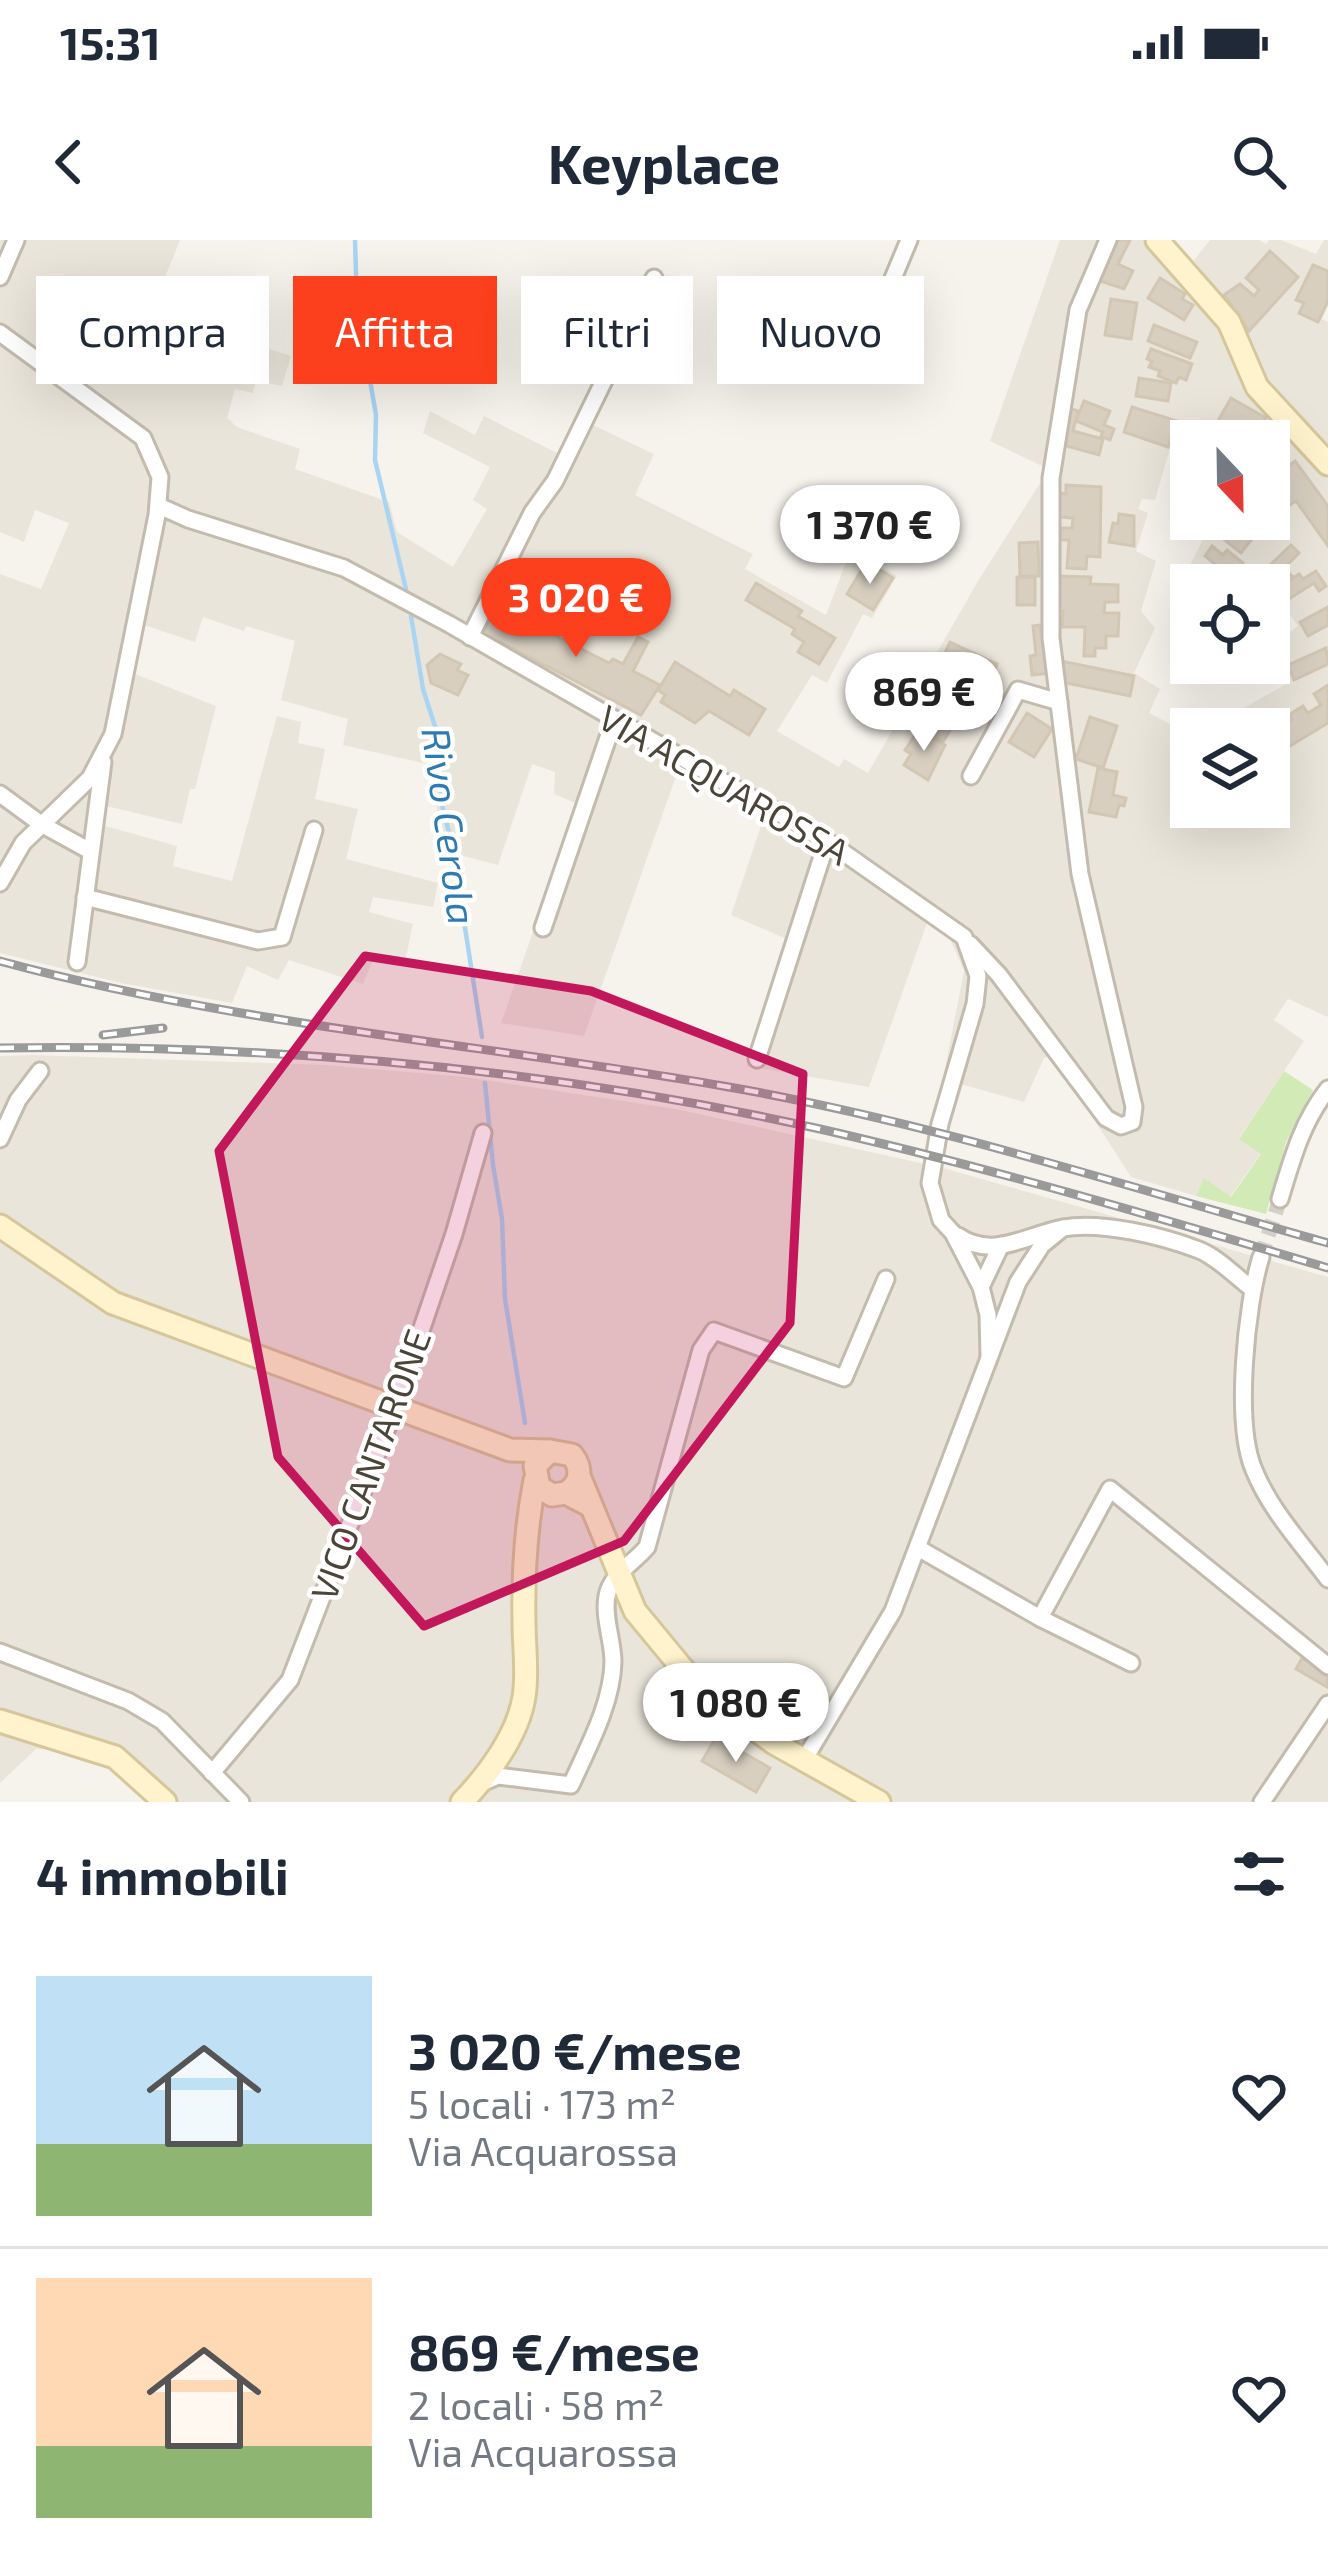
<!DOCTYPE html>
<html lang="it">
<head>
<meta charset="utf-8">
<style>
  body { margin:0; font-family:"Exo 2",sans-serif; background:#f6f6f7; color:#1f2937; height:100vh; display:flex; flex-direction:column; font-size:45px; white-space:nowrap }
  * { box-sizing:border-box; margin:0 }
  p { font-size:39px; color:#747a83 }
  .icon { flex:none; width:66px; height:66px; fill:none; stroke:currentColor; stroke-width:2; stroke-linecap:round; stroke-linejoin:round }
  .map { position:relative; height:1562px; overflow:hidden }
  .sheet { display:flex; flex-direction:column; background:#fff; flex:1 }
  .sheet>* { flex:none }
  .hud { position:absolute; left:36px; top:36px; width:1257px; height:108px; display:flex; gap:24px }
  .needle { width:78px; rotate:158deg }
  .buttons { position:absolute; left:1170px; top:180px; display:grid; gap:24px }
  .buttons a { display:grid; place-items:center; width:120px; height:120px; border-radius:0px; background:#fff; box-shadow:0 12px 48px #0002; font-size:60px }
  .price { position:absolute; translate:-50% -102px; padding:0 27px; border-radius:42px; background:#fff; color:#222; font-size:39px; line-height:78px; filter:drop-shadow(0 3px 6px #0008) }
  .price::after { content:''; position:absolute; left:50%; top:72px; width:36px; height:27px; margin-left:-18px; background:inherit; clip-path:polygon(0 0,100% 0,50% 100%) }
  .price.on { background:#fc3f1d; color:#fff }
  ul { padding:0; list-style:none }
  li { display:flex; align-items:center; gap:36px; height:300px; padding:0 36px }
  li+li { border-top:3px solid #e0e1e3 }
  li span { display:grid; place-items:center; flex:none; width:336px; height:240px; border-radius:0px; color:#555 }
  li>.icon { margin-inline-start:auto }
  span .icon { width:144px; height:144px; fill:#fffc; stroke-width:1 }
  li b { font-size:51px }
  h2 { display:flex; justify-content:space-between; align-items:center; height:144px; padding:0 36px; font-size:51px }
  .pill { padding:0 42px; border-radius:0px; background:#fff; box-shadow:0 12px 48px #0002; font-size:42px; line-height:108px }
  .pill.on { background:#fc3f1d; color:#fff }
  .status { display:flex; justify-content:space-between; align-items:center; height:84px; padding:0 60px; background:#fff; direction:ltr }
  .status svg { height:33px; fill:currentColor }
  header { display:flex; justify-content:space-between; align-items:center; height:156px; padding:0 36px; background:#fff; font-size:54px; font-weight:700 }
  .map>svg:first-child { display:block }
</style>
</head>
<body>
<div class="status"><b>15:31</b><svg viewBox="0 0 49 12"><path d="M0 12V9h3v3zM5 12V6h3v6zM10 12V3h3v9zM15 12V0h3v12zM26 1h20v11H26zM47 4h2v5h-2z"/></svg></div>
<header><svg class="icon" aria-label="back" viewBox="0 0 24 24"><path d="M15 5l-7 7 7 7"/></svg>Keyplace<svg class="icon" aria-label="search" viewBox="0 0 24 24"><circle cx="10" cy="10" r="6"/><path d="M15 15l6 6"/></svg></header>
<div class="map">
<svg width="1328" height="1562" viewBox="0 0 1328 1562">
  <rect width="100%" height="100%" fill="#f6f3ec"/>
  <g fill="#eae5da">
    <path d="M0,0h180l-25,62 67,24 -1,7 70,23 -9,30 -26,-5 -3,12 -18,-4 -8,29 10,9 63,22 -5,20 94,33 8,30 56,35 34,-58 -14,-9 17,-33 -67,-34 7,-22 45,24 9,-19 75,38 19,-36 76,36 -19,41 118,59 -8,15 81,46 25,-66 46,27 -25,42 -9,-4 -36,69 -15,-8 -35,56 62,36 5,-8 24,14 110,-192 66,-104v-10l-54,-26 70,-201h87l72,83 57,99 -13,19h-61l2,-8 -27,-9 -22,76 -13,-1 -4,10 10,4 -12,38 20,10 -15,50 14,17 -21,45 26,16 -11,24 42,22v72h78v-78h-33l17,-9 -13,-10 48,-27 -19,-29v-7l29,-21 -15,-21 -14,10v-30h-50l-31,-16 25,-50h56v-49l24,-30 35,38v539l-40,-18 -14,21 30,21 -65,97 22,15 -31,44 -25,-18 -9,17 -65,-19 -78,-122 -9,3 -20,44 -81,-23 21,-108 -13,-30 -23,-21 -59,167 -122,-21 42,-126 -58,-25 33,-98 -85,-49 -95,268 -83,-13 77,-219 -24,-10 1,-22 -23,-8 -34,101 -50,-13 -13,-52 1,-34 -93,-21 5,-26 -67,-19 14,-59 -49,-15 -2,5 -41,-14 -8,25 -54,-18 -8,49 83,33 -21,83h-5l-8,35 -76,-18 -4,19 75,21 -4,20 59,15 45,-165 24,6 -3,21 27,6 -10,50 43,10 -12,50 92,24 -5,24 -60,-10 -4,15 44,12 -8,37 -29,-8 -13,31 -74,-24 -11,20 -31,-14 -15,37 -111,-20 -121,-30v-379l41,15 28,-66 -34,-13 -11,32 -24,-10z"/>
    <path d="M1210,0h49l7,4 3,-4h12l35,14 8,-14h4v66l-6,13 6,3v124l-45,-40 -22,-31 -13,-36 -54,-79z"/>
    <path d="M33,815l292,10 140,12 211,32 267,59 385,109v525h-1178l-33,-30 -54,-22 -27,-1 -36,34v-727z"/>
  </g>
  <path fill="#d2eab5" d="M1284,831l29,19 -27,52 -20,72 -70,-18 8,-18 27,19 30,-43 -22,-15z"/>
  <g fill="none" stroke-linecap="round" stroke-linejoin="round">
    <g stroke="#a9d4f2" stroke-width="4.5">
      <path d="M355,0l2,66 19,109 -1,45 31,129"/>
      <path d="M411,376l12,73 18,56v56l11,43 30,193"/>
      <path d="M485,843l8,82 9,54 3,80 20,124"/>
    </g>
  </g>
  <g fill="#d8cfc1" stroke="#d3c7b4" stroke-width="3">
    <path d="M1114,0h16l-12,24 15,7 -9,18 -30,-10z"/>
    <path d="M1270,11l28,26 -49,54 -25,-36 16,-11 14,12 5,-6 -13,-12z"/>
    <path d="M1313,25l15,6v30l-10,21 -19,-9 5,-10 -8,-3z"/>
    <path d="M1160,38l25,16 -3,5 11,6 -9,15 -36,-22z"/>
    <path d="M1111,59l26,4 -6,36 -26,-4z"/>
    <path d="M1154,85l43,17 -7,16 -42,-17z"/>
    <path d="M1151,109l41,15 -6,16 -7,-3 -3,6 -18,-7 2,-5 -11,-4 3,-6 -5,-2z"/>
    <path d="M1139,138l32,5 -3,18 -32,-5z"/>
    <path d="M1231,158l35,20 -13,23h-16l-10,-6 -3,5 -13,-7z"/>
    <path d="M1084,161l26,10 -6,14 10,4 -4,11 -9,-4 2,-4 -27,-11z"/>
    <path d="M1132,167l45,14 -9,26 -44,-15z"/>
    <path d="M1069,168l9,3 -5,20 30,8 -4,16 -40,-11z"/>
    <path d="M1295,221l33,45v40l-32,-45 -14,9 -13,-18v-12z"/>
    <path d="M1066,245l35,2 -1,70 -13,-1 -1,13 -19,-1 2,-28h-9l1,-12h11l1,-10 -14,-1 1,-24 6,1z"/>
    <path d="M1119,274l15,2v30l-25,-4 4,-19 5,1z"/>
    <path d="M1227,279h38l2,1 -26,33 -25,-20z"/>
    <path d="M1038,302l1,34h-19l-1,-33z"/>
    <path d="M1291,305l8,8 -15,15 8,8 -9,9 -17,-16z"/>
    <path d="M1212,306l11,9 4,-5 16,13 -17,21 -10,-7 6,-7 -17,-14z"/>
    <path d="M864,326l10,7 3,-5 16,10 -20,32 -26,-16z"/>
    <path d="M1316,331l10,15 -7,5 -5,-8 -36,23 -8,-12 29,-20 4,5z"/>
    <path d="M1059,336l32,1 -1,7 28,1v17h-13l-1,11h15l-1,23h-12v12h-11v8h-11l1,-29h-23l1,-16h-5z"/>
    <rect x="1017" y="337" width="18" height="28"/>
    <path d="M756,343l46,28 -4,5 37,22 -16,26 -21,-12 6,-10 -12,-8 3,-5 -49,-29z"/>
    <path d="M497,366l39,20 6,-7 8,4 -4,8 63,32 4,-4 10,5 15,-27 10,5 -15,29 27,14 -19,30 -158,-82z"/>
    <path d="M1328,367v18l-20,11 -8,-14z"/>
    <path d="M1040,385l1,8h7l4,40 -20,2 -2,-19 6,-1 -3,-29z"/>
    <path d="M950,402l47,22 -7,17 -48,-22z"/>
    <path d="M1326,408l2,16 -34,16 -6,-15z"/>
    <path d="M440,414l21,10 -4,6 11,5 -10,20 -27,-12 -4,-18z"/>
    <path d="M1061,421l73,15 -4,20 -73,-15z"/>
    <path d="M675,422l55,34 4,-6 31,19 -16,26 -40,-24 -14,12 -34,-21 4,-7 -7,-5z"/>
    <path d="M939,425l38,21 -34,56 -21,-12 3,-5 -15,-9z"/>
    <path d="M1328,445v38l-48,29 -11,-19 23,-14 -3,-4 14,-9 5,7 13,-8 -7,-11z"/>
    <path d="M1027,473l25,16 -18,28 -25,-15z"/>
    <path d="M1090,477l27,9 -14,42 -27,-9z"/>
    <path d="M919,489l26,16 -17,35 -24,-15 7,-11 -6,-4z"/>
    <path d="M1098,528l19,4 -4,23 13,3 -2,8 -5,-1 -3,12 -27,-5z"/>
    <path d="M1302,1418l26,15 -1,14 -31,-18z"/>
    <path d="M716,1497l54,31 -14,24 -54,-31z"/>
  </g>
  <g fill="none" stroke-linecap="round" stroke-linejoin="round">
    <path stroke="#d4d0c8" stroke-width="15" stroke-dasharray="15 8" stroke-linecap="butt" d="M1261,1017l19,-58"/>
    <g stroke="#c2bbae" stroke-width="21">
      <g id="street">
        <path d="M0,37l16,-37"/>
        <path d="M879,72l30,-72"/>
        <path d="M0,93l143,105 17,39 -3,38 -44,219 -23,44 -67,65 -23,40"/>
        <path d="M159,266l29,13 156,49 105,56 378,217 137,96 14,39 -3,28 -35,120 -10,59 11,37 12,13 28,54 7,28 1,42"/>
        <path d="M470,397l62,-124 23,-32 99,-203"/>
        <path d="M971,536l47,-86 41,12"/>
        <path d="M0,554l41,30 49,27"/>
        <path d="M85,657l173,44 24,-4 32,-107"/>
        <path d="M543,688l71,-208"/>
        <path d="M970,704l29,31 107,143 15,8 11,-4 2,-15 -54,-233 -29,-236v-160l27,-168 30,-70"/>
        <path d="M77,722l26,-200"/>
        <path d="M757,819l70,-218"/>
        <path d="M0,899l18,-39 22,-29"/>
        <path d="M1280,959c12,-40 22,-77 48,-110"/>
        <path d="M958,996c35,24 68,-1 105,-8 38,-7 100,8 136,22 18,7 36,26 52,38"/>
        <path d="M1261,1017c-15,48 -27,167 -7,213 16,40 48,74 74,109"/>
        <path d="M981,1047l20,-42"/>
        <path d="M918,1308l122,70 91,45"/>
        <path d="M1040,1378l70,-129 218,177"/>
        <path d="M0,1412l128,49 34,20 79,81"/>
        <path d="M804,1520l89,-149 125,-329 24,-37 21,-17"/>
        <path d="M212,1533l78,-93 105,-273 59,-173 29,-101"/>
        <path d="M481,1543l17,-7 73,9c17,-38 41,-81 42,-123 0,-21 -10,-45 -6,-66 4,-22 27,-33 40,-49l54,-197 13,-19 130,47 42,-99"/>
        <path d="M1262,1562l66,-98"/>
      </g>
    </g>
    <g stroke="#d6c79b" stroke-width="27">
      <g id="secondary">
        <path d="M1157,0l72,82 28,65 71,77"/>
        <path d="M0,986l113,77 397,147 40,1"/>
        <path d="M579,1236l56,135 61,74 78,58 105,59"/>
        <path d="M566,1253c15,-9 17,-24 6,-38l-22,-4 -15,15 4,21 13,8 14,-2 23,12"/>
        <path d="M0,1481l115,36 50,45"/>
        <path d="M462,1562c26,-27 56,-67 62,-105 4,-23 0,-51 0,-75 -1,-47 2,-96 11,-142"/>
      </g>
    </g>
    <use href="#street" stroke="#fff" stroke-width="15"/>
    <use href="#secondary" stroke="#fff3cd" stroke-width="21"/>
    <g stroke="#9a9a9a" stroke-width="9">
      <g id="rail">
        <path d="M0,721c236,64 482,83 723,125 205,35 405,101 605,157"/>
        <path d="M103,795l60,-7"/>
        <path d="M0,808c273,-4 553,21 820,81 171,39 340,89 508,139"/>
      </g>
    </g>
    <use href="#rail" stroke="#fff" stroke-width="4.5" stroke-dasharray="14" stroke-linecap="butt"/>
  </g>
  <path fill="#c2185b" fill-opacity="0.2" stroke="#c2185b" stroke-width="9" stroke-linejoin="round" d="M365,716l226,35 212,83 -13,249 -166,218 -200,85 -146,-169 -59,-306z"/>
  <g text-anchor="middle" stroke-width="9" stroke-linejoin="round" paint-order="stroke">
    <g font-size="36" fill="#4b4439" stroke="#fff">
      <text transform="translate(724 545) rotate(30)" y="13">VIA ACQUAROSSA</text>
      <text transform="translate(371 1225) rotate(-70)" y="13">VICO CANTARONE</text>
    </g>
    <g font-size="39" font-style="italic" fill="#2e7ab2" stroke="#fff">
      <text transform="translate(449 586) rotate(82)" y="14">Rivo Cerola</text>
    </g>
  </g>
</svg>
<div class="buttons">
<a><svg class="needle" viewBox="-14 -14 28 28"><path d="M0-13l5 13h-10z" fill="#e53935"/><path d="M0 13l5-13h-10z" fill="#747a83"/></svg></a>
<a><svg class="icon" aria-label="locate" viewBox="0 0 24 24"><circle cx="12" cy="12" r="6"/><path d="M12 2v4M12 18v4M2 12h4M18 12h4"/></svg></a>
<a><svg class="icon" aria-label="layers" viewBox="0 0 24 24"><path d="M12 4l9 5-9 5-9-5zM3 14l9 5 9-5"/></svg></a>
</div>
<b class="price" style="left:870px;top:347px">1 370 €</b>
<b class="price on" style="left:576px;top:420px">3 020 €</b>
<b class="price" style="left:924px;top:514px">869 €</b>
<b class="price" style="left:736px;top:1525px">1 080 €</b>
<div class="hud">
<a class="pill">Compra</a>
<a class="pill on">Affitta</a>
<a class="pill">Filtri</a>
<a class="pill">Nuovo</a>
</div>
</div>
<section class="sheet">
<h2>4 immobili<svg class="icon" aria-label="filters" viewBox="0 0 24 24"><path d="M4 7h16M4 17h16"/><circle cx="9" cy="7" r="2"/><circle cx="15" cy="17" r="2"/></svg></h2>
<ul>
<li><span style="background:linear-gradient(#bfe0f5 70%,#8fb573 0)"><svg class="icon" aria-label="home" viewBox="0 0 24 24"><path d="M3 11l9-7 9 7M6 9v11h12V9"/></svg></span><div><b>3 020 €/mese</b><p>5 locali · 173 m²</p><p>Via Acquarossa</p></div><svg class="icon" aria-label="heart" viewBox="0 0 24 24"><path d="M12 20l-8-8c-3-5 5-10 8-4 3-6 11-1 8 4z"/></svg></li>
<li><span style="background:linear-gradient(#ffd9b3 70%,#8fb573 0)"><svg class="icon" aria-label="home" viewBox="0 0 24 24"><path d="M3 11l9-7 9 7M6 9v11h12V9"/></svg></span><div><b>869 €/mese</b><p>2 locali · 58 m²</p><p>Via Acquarossa</p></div><svg class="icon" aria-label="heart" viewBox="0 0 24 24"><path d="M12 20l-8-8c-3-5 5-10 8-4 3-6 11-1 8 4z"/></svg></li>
</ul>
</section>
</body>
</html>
